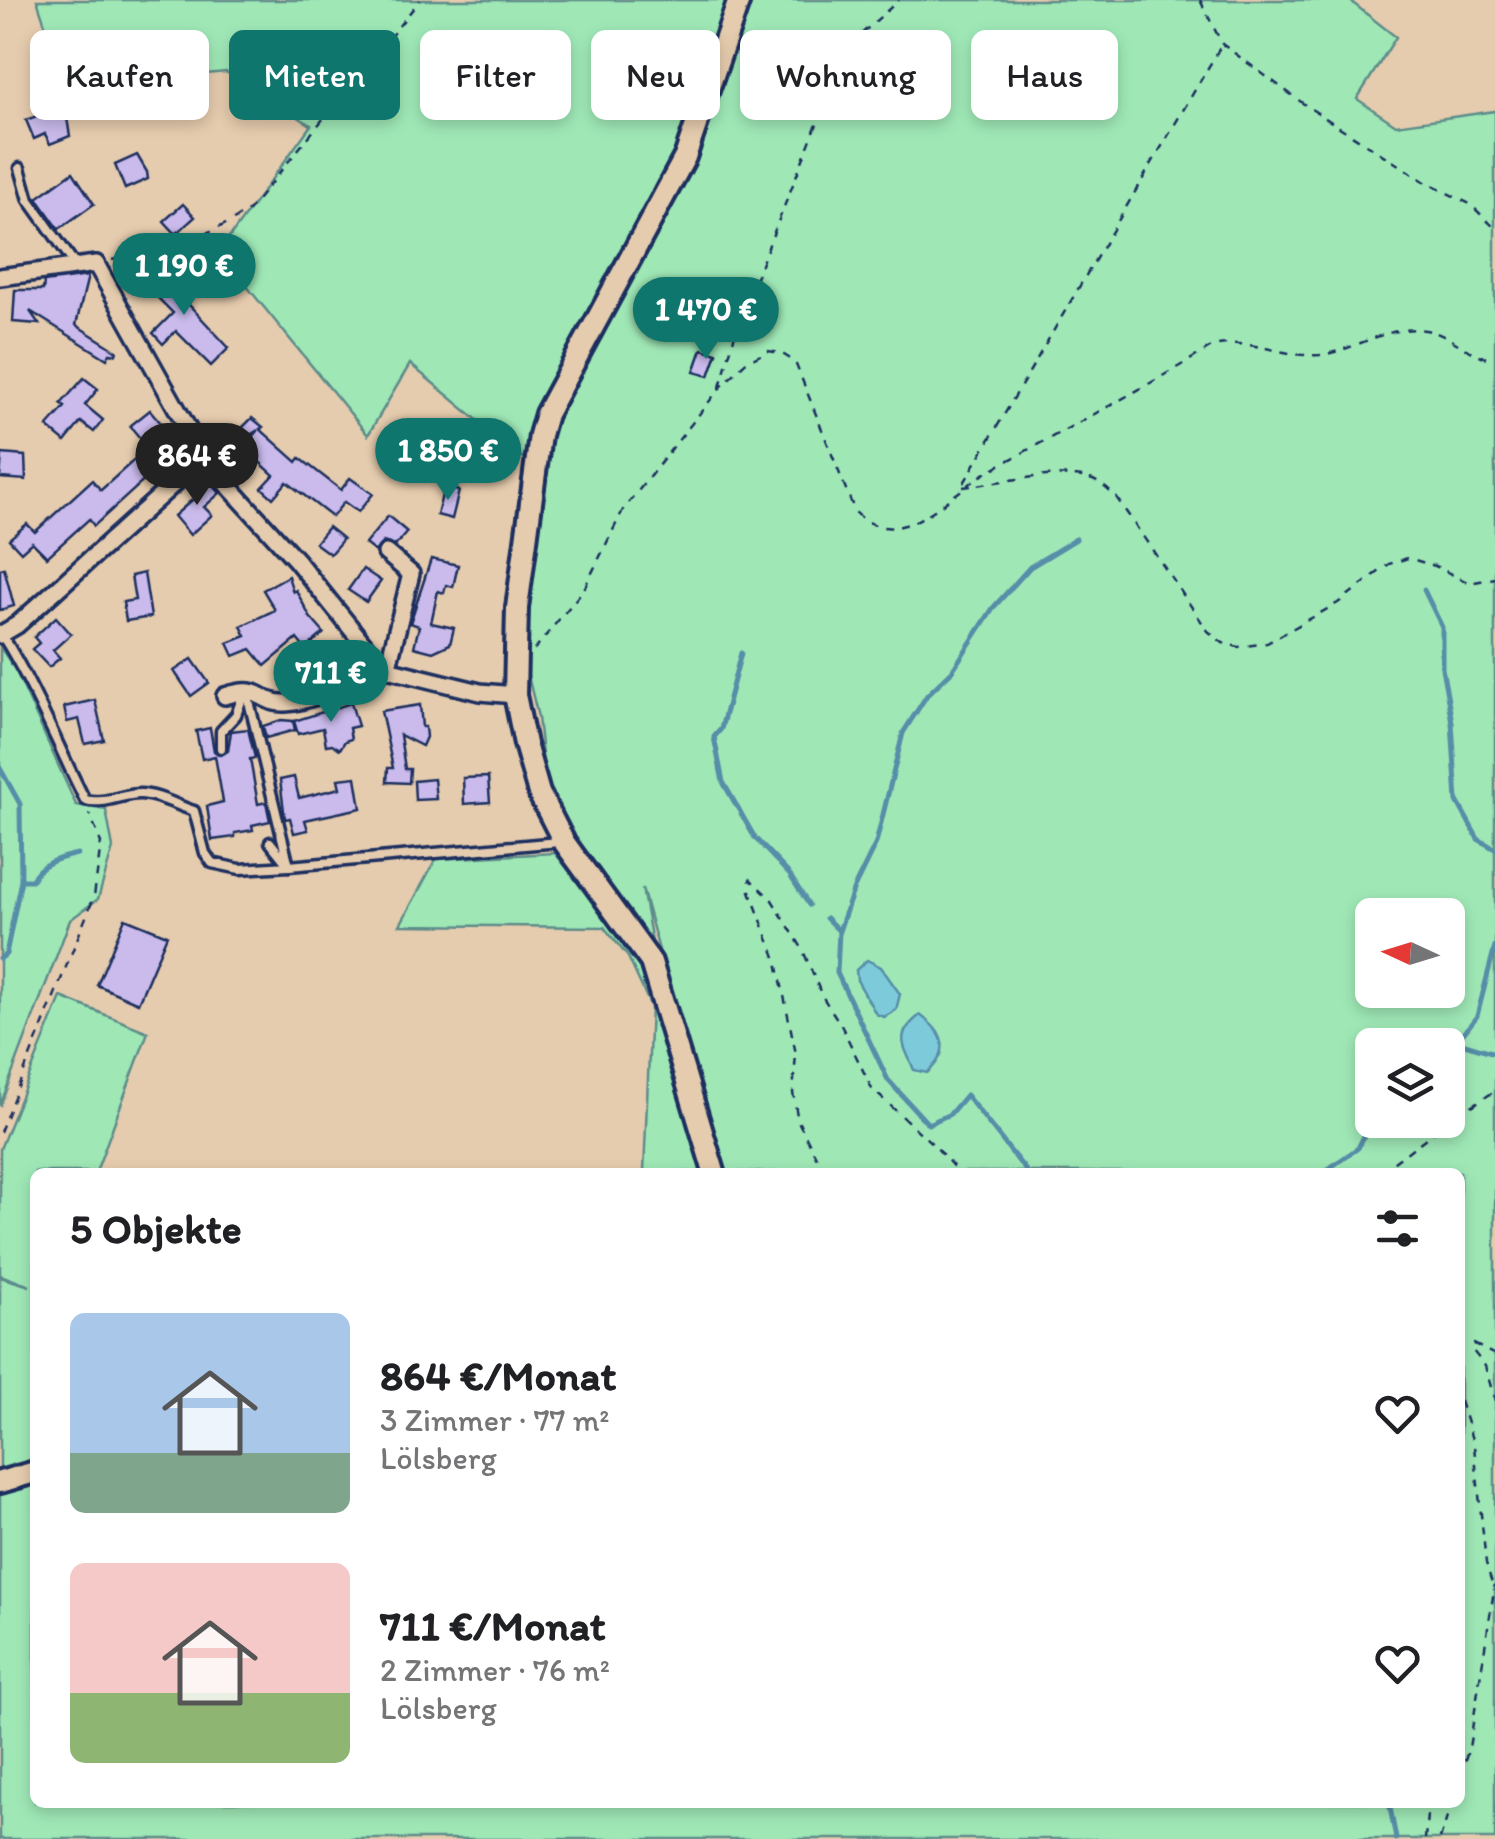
<!DOCTYPE html>
<html lang="de">
<head>
<meta charset="utf-8">
<style>
  body { margin:0; font-family:Itim,sans-serif; background:#f2f2f2; color:#202124; height:100vh; display:flex; flex-direction:column; font-size:38px; white-space:nowrap }
  * { box-sizing:border-box; margin:0 }
  p { font-size:32px; color:#757577 }
  .icon { flex:none; width:55px; height:55px; fill:none; stroke:currentColor; stroke-width:2; stroke-linecap:round; stroke-linejoin:round }
  .map { position:relative; flex:1; overflow:hidden }
  .sheet { position:absolute; left:30px; top:1168px; width:1435px; height:640px; display:flex; flex-direction:column; background:#fff; border-radius:15px; box-shadow:0 5px 15px #0003 }
  .sheet>* { flex:none }
  .hud { position:absolute; left:30px; top:30px; width:1435px; height:90px; display:flex; gap:20px }
  .needle { width:65px; rotate:274deg }
  .tools { position:absolute; left:1355px; top:898px; display:grid; gap:20px }
  .tools a { display:grid; place-items:center; width:110px; height:110px; border-radius:15px; background:#fff; box-shadow:0 5px 15px #0003; font-size:50px }
  .price { position:absolute; translate:-50% -85px; padding:0 22px; border-radius:35px; background:#0f766e; color:#fff; font-size:32px; line-height:65px; filter:drop-shadow(0 2px 5px #0008) }
  .price::after { content:''; position:absolute; left:50%; top:60px; width:30px; height:22px; margin-left:-15px; background:inherit; clip-path:polygon(0 0,100% 0,50% 100%) }
  .price.active { background:#222; color:#fff }
  ul { padding:0; list-style:none }
  li { display:flex; align-items:center; gap:30px; height:250px; padding:0 40px }
  li span { display:grid; place-items:center; flex:none; width:280px; height:200px; border-radius:15px; color:#555 }
  li>.icon { margin-inline-start:auto }
  span .icon { width:120px; height:120px; fill:#fffc; stroke-width:1 }
  li b { font-size:42px }
  h2 { display:flex; justify-content:space-between; align-items:center; height:120px; padding:0 40px; font-size:42px }
  .pill { padding:0 35px; border-radius:15px; background:#fff; box-shadow:0 5px 15px #0003; font-size:35px; line-height:90px }
  .pill.active { background:#0f766e; color:#fff }
  .map>svg:first-child { display:block }
</style>
</head>
<body>
<div class="map">
<svg width="1495" height="1839" viewBox="0 0 1495 1839">
  <rect width="100%" height="100%" fill="#e6ccae"/>
  <filter id="ink" filterUnits="userSpaceOnUse"><feTurbulence type="fractalNoise" baseFrequency=".01" numOctaves="2"/><feDisplacementMap in="SourceGraphic" scale="20" xChannelSelector="R" yChannelSelector="G"/><feConvolveMatrix kernelMatrix="1 2 1 2 8 2 1 2 1" color-interpolation-filters="sRGB"/></filter>
  <g filter="url(#ink)">
    <g fill="#9fe8b6" stroke="#5d8c8a" stroke-width="2.5" fill-rule="evenodd">
      <path d="M37,0h1312l47,37 -39,62 39,26 99,-14v1728h-1495v-562l30,9 -30,-11v-126l61,-152 87,35 -52,140h-61v630h1425v-630h-740l-78,-284 17,92 -97,-155 -18,-51 -6,-57 -16,-66 22,-190 -21,-3 -113,-94 -42,71 -149,-183 92,-127 -85,-53 -160,16zM1372,915h76v75h-76zM1372,1045h76v75h-76z"/>
      <path d="M0,647l16,24 60,134 30,5 7,38 -15,51 -28,21 -70,186z"/>
      <path d="M555,853l80,102 15,32 57,185h-63l7,-165 -23,-50 -24,-30 -204,-2 36,-66z"/>
    </g>
    <g fill="#7dcbda" stroke="#568da8" stroke-width="2.5">
      <path d="M867,960l14,7 19,27 -4,16 -12,7 -8,-3 -19,-34 -1,-10z"/>
      <path d="M920,1015c26,19 31,36 7,58l-13,-3c-11,-27 -20,-34 6,-55z"/>
    </g>
    <g fill="none" stroke-linecap="round" stroke-linejoin="round">
      <g stroke="#568da8" stroke-width="5">
        <path d="M1424,590l18,37v41l10,54 5,79 21,38 17,10"/>
        <path d="M741,653l-20,76 -7,8 9,45 32,56 34,36 20,31"/>
        <path d="M0,768l20,36 1,76"/>
        <path d="M826,918l13,13 -2,42 51,107 40,44 22,-10 16,-19 61,77"/>
        <path d="M839,931l15,-43 22,-45 27,-110 24,-38 25,-24 41,-63 37,-41 46,-28"/>
        <path d="M0,959l6,-5 15,-74h11c7,-17 28,-22 45,-26"/>
        <path d="M1458,1042l37,11"/>
        <path d="M1448,1053l29,-37 18,-70"/>
        <path d="M1324,1172l34,-24 8,-16 12,-12"/>
        <path d="M1389,1802l7,37"/>
      </g>
    </g>
    <g fill="#cabbec" stroke="#1b2f5e" stroke-width="2.5">
      <path d="M65,106l5,30 -20,8 -5,-10 -11,5 -8,-19 11,-4 -1,-4z"/>
      <path d="M137,155l10,17 1,7 -23,10 -10,-24z"/>
      <path d="M73,172l21,32 -35,25 -22,-31z"/>
      <path d="M183,204l12,13 -19,17 -12,-13z"/>
      <path d="M170,257l11,10 -14,14 62,67 -18,18 -35,-35 -13,13 -10,-11 20,-20 -24,-24 8,-8 -6,-6z"/>
      <path d="M88,276l-12,49 41,26 -1,3 -6,-1 -3,6 -77,-48 9,13 -26,-2 2,-32h28l1,-8z"/>
      <path d="M702,349l15,4 -8,23 -15,-4z"/>
      <path d="M84,378l14,11 -13,16 18,15 -9,12 -13,-10 -16,20 -18,-15 18,-20 -4,-3z"/>
      <path d="M150,410l31,37 -87,79 -5,-7 -42,38 -15,-15 -11,10 -12,-13 18,-15 8,8 57,-52 9,10 43,-39 -4,-5 4,-3 -14,-17z"/>
      <path d="M252,418l11,9 -3,2 37,33 3,-4 41,32 9,-12 23,16 -15,18 -14,-10 -12,15 -45,-35 -14,16 -11,-10 12,-13 -31,-28 15,-17 -28,18 -4,-4z"/>
      <path d="M457,430l18,4 -6,24 -18,-4z"/>
      <path d="M2,454l23,2 1,24 -26,-2z"/>
      <path d="M207,479l13,14 -16,14 8,8 -22,20 -16,-19 26,-23 -4,-5z"/>
      <path d="M444,487l15,4 -7,28 -15,-4z"/>
      <path d="M388,516l19,16 -12,14 -12,-4 -8,10 -10,-8z"/>
      <path d="M328,527l15,12 -13,15 -15,-11z"/>
      <path d="M431,559l27,6 -5,22 -7,-2 -2,8 -6,-2 -7,32 23,5 -4,16 -17,8 -19,-5 5,-21 -9,-3z"/>
      <path d="M4,568l10,38 -14,4v-41z"/>
      <path d="M363,569l18,12 -15,21 -18,-12z"/>
      <path d="M144,573l7,44 -25,4 -3,-19 12,-2 -4,-24z"/>
      <path d="M288,576l5,16 3,-2 14,27 14,16 -19,16 -8,-10 -32,27 -14,-17 -17,7 -6,-13 18,-7 -5,-10 34,-16 -12,-20z"/>
      <path d="M56,617l15,17 -18,16 7,8 -11,9 -17,-18 7,-6 -5,-6z"/>
      <path d="M192,659l17,24 -18,13 -17,-25z"/>
      <path d="M95,700l9,40 -19,4 -6,-25 -12,3 -3,-15z"/>
      <path d="M351,703l7,23 -9,2 2,11 -6,2 -5,8 -8,-5 -6,1 -3,-17 -25,6 -4,-13z"/>
      <path d="M420,705l2,22h3l1,10 -4,9 -22,-11 5,34h5l-1,14 -22,-1 1,-14h5l-12,-57z"/>
      <path d="M281,720l12,1 2,9 -29,8 -3,-12z"/>
      <path d="M210,728l4,23 6,4 8,-4 3,-20 17,-2 7,29 -5,1 8,45 8,-2 4,19 -18,4 1,5 -18,3v4l-23,3 -5,-34 16,-4 -8,-46 -13,3 -6,-28z"/>
      <path d="M294,777l5,21 41,-10 -2,-9 18,-2 5,31 -56,12 3,10 -14,3 -4,-15 -5,1 -5,-39z"/>
      <path d="M488,777l2,25 -26,2 -1,-26z"/>
      <path d="M434,779l2,20 -21,1 -1,-19z"/>
      <path d="M125,918l42,17 -29,68 -41,-18z"/>
    </g>
    <g fill="none" stroke-linecap="round" stroke-linejoin="round">
      <g stroke="#1b2f5e" stroke-width="15">
        <g id="service">
          <path d="M20,168l9,32 47,66"/>
          <path d="M2,635c33,52 55,110 83,165 20,5 36,-6 55,-6 17,0 38,12 54,17l11,42 7,10 28,6 49,-3 -42,-173"/>
          <path d="M221,748v-17l15,-16 8,-22"/>
          <path d="M270,842l19,24 270,-24"/>
        </g>
      </g>
      <g stroke="#1b2f5e" stroke-width="22">
        <g id="minor">
          <path d="M0,277l96,-13 110,197 90,99 87,108 97,24 35,3"/>
          <path d="M386,553l25,21 -24,96"/>
          <path d="M0,635l17,-10 170,-153 19,-11"/>
          <path d="M225,696c38,-13 33,8 60,7 25,0 74,-25 98,-35"/>
        </g>
      </g>
      <g stroke="#1b2f5e" stroke-width="28">
        <g id="tertiary">
          <path d="M714,1172l-63,-210 -87,-120 -25,-49 -14,-49 -10,-49 2,-87 23,-173 6,-21 139,-257 54,-157"/>
          <path d="M0,1482l35,-10"/>
        </g>
      </g>
      <g stroke="#1b2f5e" stroke-width="2.5" stroke-dasharray="8 8" stroke-linecap="butt">
        <path d="M1200,0l22,44 86,63 119,76 43,21 25,24"/>
        <path d="M112,260c49,-13 96,-21 137,-50l171,-210"/>
        <path d="M720,387l19,-67 109,-274 51,-46"/>
        <path d="M964,483l258,-439"/>
        <path d="M963,487c31,-4 100,-18 127,-8 10,3 18,11 26,18l92,134 15,12 15,4 29,-4 71,-40 51,-39 19,-6 27,8 34,17 26,-5"/>
        <path d="M534,650l50,-61 39,-79 97,-122 25,-25 23,-12 13,2 14,9 60,150c15,14 30,19 50,13 27,-8 58,-39 84,-54 75,-41 151,-80 224,-125 37,-9 70,12 107,9 34,-4 69,-31 105,-25 26,4 43,26 70,29"/>
        <path d="M0,1132l94,-235 7,-54 -11,-29"/>
        <path d="M824,1172l-26,-51 -5,-28 3,-39 -19,-92 -27,-71v-12l22,21 30,48 20,48 19,29 31,64 64,58 22,25"/>
        <path d="M1381,1172l66,-50 48,-31"/>
        <path d="M1495,1355l-21,-11 -1,7 12,15 10,35"/>
        <path d="M1460,1401l14,45 12,117 8,27"/>
        <path d="M1460,1776l9,-28 26,-164"/>
        <path d="M1425,1839l3,-37"/>
        <path d="M1440,1839l12,-37"/>
      </g>
      <use href="#service" stroke="#e6ccae" stroke-width="8"/>
      <use href="#minor" stroke="#e6ccae" stroke-width="15"/>
      <use href="#tertiary" stroke="#e6ccae" stroke-width="20"/>
    </g>
  </g>
</svg>
<div class="tools">
<a><svg class="needle" viewBox="-14 -14 28 28"><path d="M0-13l5 13h-10z" fill="#e53935"/><path d="M0 13l5-13h-10z" fill="#757577"/></svg></a>
<a><svg class="icon" aria-label="layers" viewBox="0 0 24 24"><path d="M12 4l9 5-9 5-9-5zM3 14l9 5 9-5"/></svg></a>
</div>
<b class="price" style="left:184px;top:318px">1 190 €</b>
<b class="price" style="left:706px;top:362px">1 470 €</b>
<b class="price" style="left:448px;top:503px">1 850 €</b>
<b class="price active" style="left:197px;top:508px">864 €</b>
<b class="price" style="left:331px;top:725px">711 €</b>
<div class="hud">
<a class="pill">Kaufen</a>
<a class="pill active">Mieten</a>
<a class="pill">Filter</a>
<a class="pill">Neu</a>
<a class="pill">Wohnung</a>
<a class="pill">Haus</a>
</div>
<section class="sheet">
<h2>5 Objekte<svg class="icon" aria-label="filters" viewBox="0 0 24 24"><path d="M4 7h16M4 17h16"/><circle cx="9" cy="7" r="2"/><circle cx="15" cy="17" r="2"/></svg></h2>
<ul>
<li><span style="background:linear-gradient(#a9c7e8 70%,#7fa58c 0)"><svg class="icon" aria-label="home" viewBox="0 0 24 24"><path d="M3 11l9-7 9 7M6 9v11h12V9"/></svg></span><div><b>864 €/Monat</b><p>3 Zimmer · 77 m²</p><p>Lölsberg</p></div><svg class="icon" aria-label="heart" viewBox="0 0 24 24"><path d="M12 20l-8-8c-3-5 5-10 8-4 3-6 11-1 8 4z"/></svg></li>
<li><span style="background:linear-gradient(#f6c9c9 65%,#8fb573 0)"><svg class="icon" aria-label="home" viewBox="0 0 24 24"><path d="M3 11l9-7 9 7M6 9v11h12V9"/></svg></span><div><b>711 €/Monat</b><p>2 Zimmer · 76 m²</p><p>Lölsberg</p></div><svg class="icon" aria-label="heart" viewBox="0 0 24 24"><path d="M12 20l-8-8c-3-5 5-10 8-4 3-6 11-1 8 4z"/></svg></li>
</ul>
</section>
</div>
</body>
</html>
